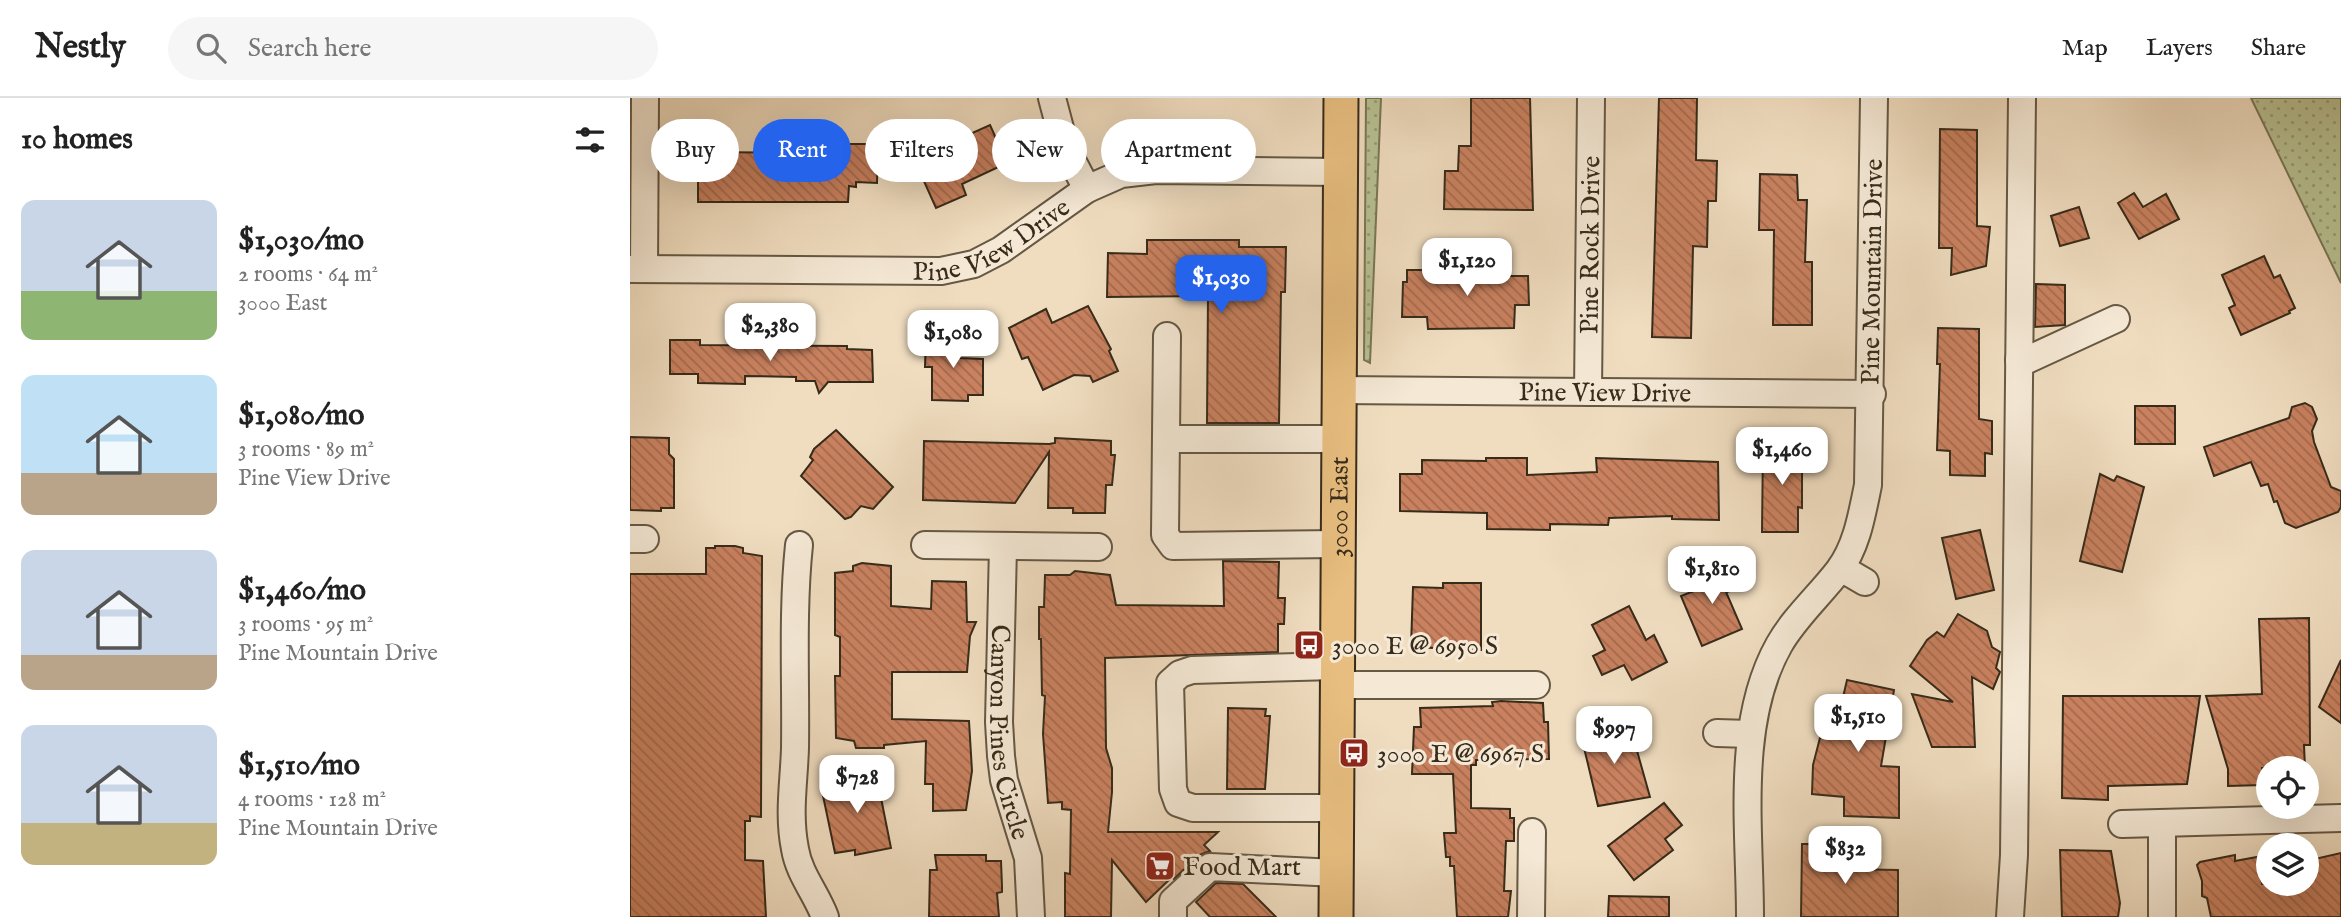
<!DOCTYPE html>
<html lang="en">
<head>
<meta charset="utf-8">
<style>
  body { margin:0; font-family:"IM FELL English",serif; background:#f6f6f6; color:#222; height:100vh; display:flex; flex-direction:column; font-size:26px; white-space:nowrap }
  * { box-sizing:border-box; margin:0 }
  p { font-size:23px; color:#767676 }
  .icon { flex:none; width:38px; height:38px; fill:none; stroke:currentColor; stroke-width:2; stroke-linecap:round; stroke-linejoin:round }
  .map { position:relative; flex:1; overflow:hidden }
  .details { display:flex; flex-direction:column; background:#fff; width:630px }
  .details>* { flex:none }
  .banner { position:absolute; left:21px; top:21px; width:665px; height:63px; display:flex; gap:14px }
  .tools { position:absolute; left:1626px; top:658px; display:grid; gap:14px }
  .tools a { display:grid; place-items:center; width:63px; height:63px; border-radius:50%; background:#fff; box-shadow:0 7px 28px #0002; font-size:35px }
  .price { position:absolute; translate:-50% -60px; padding:0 16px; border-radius:14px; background:#fff; color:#222; font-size:23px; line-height:46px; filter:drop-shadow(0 2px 4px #0008) }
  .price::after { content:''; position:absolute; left:50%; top:42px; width:21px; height:16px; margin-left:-10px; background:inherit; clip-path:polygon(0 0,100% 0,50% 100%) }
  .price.selected { background:#2563eb; color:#fff }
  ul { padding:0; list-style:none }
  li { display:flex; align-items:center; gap:21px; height:175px; padding:0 21px }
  li span { display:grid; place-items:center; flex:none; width:196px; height:140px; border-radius:14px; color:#555 }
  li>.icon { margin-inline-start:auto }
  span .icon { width:84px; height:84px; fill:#fffc; stroke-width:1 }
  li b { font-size:30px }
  h2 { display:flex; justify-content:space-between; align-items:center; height:84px; padding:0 21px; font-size:30px }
  .tag { padding:0 24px; border-radius:32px; background:#fff; box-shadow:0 7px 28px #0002; font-size:24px; line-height:63px }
  .tag.selected { background:#2563eb; color:#fff }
  header { display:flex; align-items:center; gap:42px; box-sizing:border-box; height:98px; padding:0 35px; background:#fff; border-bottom:2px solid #e0e0e0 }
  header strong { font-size:33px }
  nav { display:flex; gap:38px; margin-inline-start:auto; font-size:24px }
  .search { width:490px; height:63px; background:#f6f6f6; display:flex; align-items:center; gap:18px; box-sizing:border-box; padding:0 24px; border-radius:38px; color:#767676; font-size:26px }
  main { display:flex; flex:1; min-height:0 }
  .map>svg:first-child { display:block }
</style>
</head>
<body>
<header>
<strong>Nestly</strong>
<div class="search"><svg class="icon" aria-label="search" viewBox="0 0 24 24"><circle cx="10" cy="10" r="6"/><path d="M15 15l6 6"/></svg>Search here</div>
<nav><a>Map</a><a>Layers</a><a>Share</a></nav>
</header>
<main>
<section class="details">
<h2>10 homes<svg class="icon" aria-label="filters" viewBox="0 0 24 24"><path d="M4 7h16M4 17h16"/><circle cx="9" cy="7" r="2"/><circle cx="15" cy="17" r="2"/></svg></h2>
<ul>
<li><span style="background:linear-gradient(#c9d6e8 65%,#8fb573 0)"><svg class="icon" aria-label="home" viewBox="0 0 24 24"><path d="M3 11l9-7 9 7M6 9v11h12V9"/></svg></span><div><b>$1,030/mo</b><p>2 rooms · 64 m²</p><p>3000 East</p></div></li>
<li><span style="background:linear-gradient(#bfe0f5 70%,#b9a48a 0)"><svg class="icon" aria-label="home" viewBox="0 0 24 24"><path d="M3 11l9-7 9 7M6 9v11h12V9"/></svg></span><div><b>$1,080/mo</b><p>3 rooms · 89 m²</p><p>Pine View Drive</p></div></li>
<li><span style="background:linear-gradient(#c9d6e8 75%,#b9a48a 0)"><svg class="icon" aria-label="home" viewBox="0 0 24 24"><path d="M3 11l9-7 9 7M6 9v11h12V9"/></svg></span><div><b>$1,460/mo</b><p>3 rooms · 95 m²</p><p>Pine Mountain Drive</p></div></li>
<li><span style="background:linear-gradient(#c9d6e8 70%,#c2b280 0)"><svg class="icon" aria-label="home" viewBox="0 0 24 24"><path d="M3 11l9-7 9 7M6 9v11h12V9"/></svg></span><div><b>$1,510/mo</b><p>4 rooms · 128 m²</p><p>Pine Mountain Drive</p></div></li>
</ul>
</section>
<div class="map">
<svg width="1711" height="819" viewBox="0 0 1711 819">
  <defs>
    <pattern id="grass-dots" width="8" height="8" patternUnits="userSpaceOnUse" patternTransform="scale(1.75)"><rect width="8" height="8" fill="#b8c193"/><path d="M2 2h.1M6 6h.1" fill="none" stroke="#969d77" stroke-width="1.8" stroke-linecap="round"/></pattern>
    <pattern id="building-back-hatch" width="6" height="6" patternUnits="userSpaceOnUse" patternTransform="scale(1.75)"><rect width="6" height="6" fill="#c9815f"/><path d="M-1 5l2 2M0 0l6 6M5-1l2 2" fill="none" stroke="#a46a4e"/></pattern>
  </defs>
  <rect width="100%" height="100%" fill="#f0ddc0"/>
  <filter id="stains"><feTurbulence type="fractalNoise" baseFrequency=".00286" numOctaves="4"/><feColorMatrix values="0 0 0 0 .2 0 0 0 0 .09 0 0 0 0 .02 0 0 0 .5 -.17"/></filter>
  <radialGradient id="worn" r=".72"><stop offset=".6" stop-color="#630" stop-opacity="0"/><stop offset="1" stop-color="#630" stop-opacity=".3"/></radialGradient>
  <g fill="url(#grass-dots)" stroke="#787656" stroke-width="2">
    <path d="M736,0h15l-11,265 -6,-3z"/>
    <path d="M1621,0h90v185z"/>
  </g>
  <g fill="url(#building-back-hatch)" stroke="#372b1a" stroke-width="2">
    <path d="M841,0h59l3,112 -89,-1 1,-38h13l1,-25h12z"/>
    <path d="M1029,0h38l-1,62 21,1 -1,40h-8l-1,46 -14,-1 -2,92 -39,-1z"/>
    <path d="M360,27l17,38 -45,21 4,11 -30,13 -22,-49z"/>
    <path d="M1310,31l37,1v96l13,1 -4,39 -35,9 1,-27h-13z"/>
    <path d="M205,46h43l-1,39 -21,-1v5l-7,-1 -1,16h-150v-50l120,1v-7l17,1z"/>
    <path d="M1130,76l37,1 1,25h9l-2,62h7v63h-39l1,-95h-15z"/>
    <path d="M1504,95l9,14 23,-13 13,25 -40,20 -21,-36z"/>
    <path d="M1449,109l10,31 -29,8 -9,-30z"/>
    <path d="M517,142h92v7h47l-1,45h-4l-2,131h-72l1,-127 -101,1 1,-44 39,1z"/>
    <path d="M851,157l25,1 -1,20h23l1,29h-14l-1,23 -86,1 -1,-12h-25l1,-35h4v-12h21v9h53z"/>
    <path d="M1634,158l10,22 6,-3 15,33 -6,3 1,2 -49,22 -12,-27 6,-3 -13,-30z"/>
    <path d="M1406,186l29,1v40l-30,2z"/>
    <path d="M458,208l23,43 -2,2 9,20 -25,11 -3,-6 -16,-1 -31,15 -15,-33 -6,2 -13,-31 37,-19 6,14z"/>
    <path d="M1308,230l41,1v90l13,2v33l-7,-1v23l-35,-1v-24l-13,-1 3,-86h-3z"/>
    <path d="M296,238l34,1v21l23,1v36h-15v6l-36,-1v-33h-7z"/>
    <path d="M40,242h30v5l147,1v3l25,1 1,32h-45l-9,11 -4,-12h-19v-4l-51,-1v8l-47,-1v-9h-28z"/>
    <path d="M1675,305l7,4 5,12 -5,12 2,11 17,45 10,4v16l-3,5 -42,16 -11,-5 -8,-22 -3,1 -6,-18 -7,2 -10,-24 -37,14 -10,-29 85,-29 3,-11z"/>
    <rect x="1505" y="308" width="40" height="38"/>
    <path d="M206,332l57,57 -20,22 -12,-3 -10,11 -6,2 -44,-43 12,-16 -3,-3 4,-8z"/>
    <path d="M0,339l39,1v16l5,5v49h-13v3l-31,-1z"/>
    <path d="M425,340l56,3v14h4l-3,30h-6l-1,28h-32v-5h-25l1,-56 -34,51 -92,-3 1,-59 125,3 6,-1z"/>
    <path d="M1133,346h39v64l-4,-1v25h-36z"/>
    <path d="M856,360h41v17l70,-3 -1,-14 122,4 1,58 -47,-1v-3l-63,2 -1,7 -58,-1v6l-63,-1v-16l-87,-2v-37h22v-14l64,1z"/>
    <path d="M1470,376l14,7 3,-5 27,11 -22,85 -42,-11z"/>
    <path d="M1350,432l14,60 -38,9 -14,-61z"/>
    <path d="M85,448h20l8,2v5l19,3 -1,261 -11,-1v5h-5v39l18,1 3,56h-136v-343h76v-26h9z"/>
    <path d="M593,463l56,1 -1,36h7l-1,26h-6v28l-173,6 1,90 6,20v24l-4,40h110l-14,13 6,6 -11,4 -25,24 -2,-2 -26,25 -34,-42 -1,57h-46v-44l5,1 1,-64 -9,-1v-7l-14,1 -5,-69 2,-38 -3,-1 -1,-56h-2v-32h5l1,-32h25l5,-4 35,4 6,30 108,1z"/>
    <path d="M232,465l29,3v40l40,3 1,-28 34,1 1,40h9l-6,14 -3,36h-75v47l77,2 3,50 -6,39 -33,1v-27h-8l1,-43 -42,4v3h-28l-2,-7 -18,-3 -1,-62h5v-39l-5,-2v-62l18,-2v-5z"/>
    <path d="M1095,469l13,22 -12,3 16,37 -40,17 -21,-50 18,-7 -7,-13 13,-6z"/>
    <path d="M813,485h38v67l-70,-3 2,-60 30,1z"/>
    <path d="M999,508l17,34 8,-5 13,27 -35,18 -8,-15 -22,10 -9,-19 12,-6 -13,-25z"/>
    <path d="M1328,516l29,17 5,16 8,5 -4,16 4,4 -7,17 -21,-12 3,70h-43l-20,-53 41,8 -43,-36 17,-26 10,-8 7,5z"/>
    <path d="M1679,520l1,127h-6l1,23h-43l1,17 -35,1v-17l-22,-73 56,-2 -3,-75z"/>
    <path d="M1711,562v63l-22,-16z"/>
    <path d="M1217,582l47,10 -13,76 18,1v51l-55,-2v-19l-32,-3 1,-29 16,-62 12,3z"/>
    <path d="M1433,598h137l-13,88 -79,2v14l-46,-2z"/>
    <path d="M871,603l42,2 1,19h4l1,37 -73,1v5h-5v43l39,1v9h4v23h-8l-2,50h7l-3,26h-51l-3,-51h-4v-9h-4l-2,-24h12l-3,-59h-41l2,-47h7l-1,-19 73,-2 -1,-4z"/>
    <path d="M598,610l38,1 -1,7h5l-5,73h-38z"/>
    <path d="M986,624l5,22 13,-4 16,57 -52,9 -18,-75z"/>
    <path d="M245,670l16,80 -36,7v-5l-20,3 -13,-62 18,-6v-5z"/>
    <path d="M1034,705l18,22 -17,14 8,11 -39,30 -26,-34z"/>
    <path d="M1172,746h44l-1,25 53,1v47h-97z"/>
    <path d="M1430,752l51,1 9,52 -2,14h-56z"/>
    <path d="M1711,755v64h-130l-4,-19 -5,-2v-15l-5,-16 3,-3 35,-7v6l22,-4 5,27h44v-23z"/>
    <path d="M305,757h51v6h15l1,25v6l-5,1 2,24h-70l1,-47h7z"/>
    <path d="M586,785l27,1 33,33h-66l-14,-15z"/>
    <path d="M979,798l60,1v20h-61z"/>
  </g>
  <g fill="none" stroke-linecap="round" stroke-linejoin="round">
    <g stroke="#655844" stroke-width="30">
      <g id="minor">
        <path d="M422,0l13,49 22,42"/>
        <path id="s1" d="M0,171l311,2 33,-7 27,-14 86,-61 34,-15 35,-4 184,2"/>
        <path d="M14,171l1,-171"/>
        <path d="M537,238l-2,199 8,11 163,-2"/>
        <path d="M1389,262h8l89,-41"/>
        <path id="s2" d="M707,292l535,4"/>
        <path id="s3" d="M958,294l3,-294"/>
        <path d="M536,341h171"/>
        <path d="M0,441h15"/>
        <path d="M169,447c-7,67 -3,135 -4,203 -1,34 -7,66 0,101 4,25 21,44 30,68"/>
        <path d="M295,447l173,2"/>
        <path id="s4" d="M373,448l-4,176 2,34 3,24 24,78 3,59"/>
        <path d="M1211,470l24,14"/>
        <path d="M705,568l-143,4 -12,4 -10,9 3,106 5,14 15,5h143"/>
        <path d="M706,587h200"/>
        <path d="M1087,635l33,1"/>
        <path d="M1492,726l219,-6"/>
        <path d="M1532,726v93"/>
        <path d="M543,819v-16l37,-34 126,6"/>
        <path d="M901,819l1,-85"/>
        <path id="s5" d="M1120,819c0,-87 -15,-194 29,-272 15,-27 41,-50 60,-75 18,-24 23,-56 29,-85l6,-387"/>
        <path d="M1380,819l4,-62 8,-757"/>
      </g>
    </g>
    <g stroke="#372b1a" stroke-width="37">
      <g id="major">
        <path id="s6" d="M706,819l5,-819"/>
      </g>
    </g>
    <use href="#minor" stroke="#f5e9d6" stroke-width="26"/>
    <use href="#major" stroke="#e8be80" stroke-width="33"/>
  </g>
  <defs>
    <g id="bus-square" transform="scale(1.575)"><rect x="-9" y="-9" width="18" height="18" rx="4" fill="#8f2418" stroke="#f5e9d6"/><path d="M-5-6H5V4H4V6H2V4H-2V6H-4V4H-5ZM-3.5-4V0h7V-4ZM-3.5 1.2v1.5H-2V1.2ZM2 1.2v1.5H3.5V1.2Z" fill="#fff"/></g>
    <g id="supermarket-square" transform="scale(1.575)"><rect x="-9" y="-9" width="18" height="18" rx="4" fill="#8f2418" stroke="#f5e9d6"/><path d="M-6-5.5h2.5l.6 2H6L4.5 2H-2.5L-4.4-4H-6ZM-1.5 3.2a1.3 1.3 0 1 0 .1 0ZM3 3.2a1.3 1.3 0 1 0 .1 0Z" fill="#fff"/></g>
  </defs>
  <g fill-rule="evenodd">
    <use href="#bus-square" x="679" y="547"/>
    <use href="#bus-square" x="724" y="655"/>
    <use href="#supermarket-square" x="530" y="768"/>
  </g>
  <g text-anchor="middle" stroke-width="6" stroke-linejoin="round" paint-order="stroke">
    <g font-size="26" fill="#372b1a" stroke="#f5e9d6">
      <text dy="9" stroke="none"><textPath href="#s1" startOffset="369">Pine View Drive</textPath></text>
      <text dy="9" stroke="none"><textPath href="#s3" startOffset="147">Pine Rock Drive</textPath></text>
      <text dy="9" stroke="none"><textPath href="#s5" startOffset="677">Pine Mountain Drive</textPath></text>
      <text dy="9" stroke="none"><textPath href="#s2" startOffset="268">Pine View Drive</textPath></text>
      <text dy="9" stroke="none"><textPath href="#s6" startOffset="410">3000 East</textPath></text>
      <text dy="9" stroke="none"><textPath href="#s4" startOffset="187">Canyon Pines Circle</textPath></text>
    </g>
    <g font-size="26" fill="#372b1a" stroke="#f5e9d6" text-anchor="start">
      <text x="702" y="556">3000 E @ 6950 S</text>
      <text x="747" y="664">3000 E @ 6967 S</text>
      <text x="553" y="777">Food Mart</text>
    </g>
  </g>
  <rect width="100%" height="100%" filter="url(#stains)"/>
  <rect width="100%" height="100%" fill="url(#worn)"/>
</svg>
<div class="tools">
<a><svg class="icon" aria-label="locate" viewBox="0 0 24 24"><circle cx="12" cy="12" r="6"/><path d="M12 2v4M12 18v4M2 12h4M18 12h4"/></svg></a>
<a><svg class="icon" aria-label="layers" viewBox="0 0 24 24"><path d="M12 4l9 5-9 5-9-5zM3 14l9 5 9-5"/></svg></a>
</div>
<b class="price" style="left:837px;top:200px">$1,120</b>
<b class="price selected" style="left:591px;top:217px">$1,030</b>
<b class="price" style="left:140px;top:265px">$2,380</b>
<b class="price" style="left:323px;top:272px">$1,080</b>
<b class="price" style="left:1152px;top:389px">$1,460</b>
<b class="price" style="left:1082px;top:508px">$1,810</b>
<b class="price" style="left:1228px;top:656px">$1,510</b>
<b class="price" style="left:984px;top:668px">$997</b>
<b class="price" style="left:227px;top:717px">$728</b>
<b class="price" style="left:1215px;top:788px">$832</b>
<div class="banner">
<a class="tag">Buy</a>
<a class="tag selected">Rent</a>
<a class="tag">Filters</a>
<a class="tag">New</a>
<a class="tag">Apartment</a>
</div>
</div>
</main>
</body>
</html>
